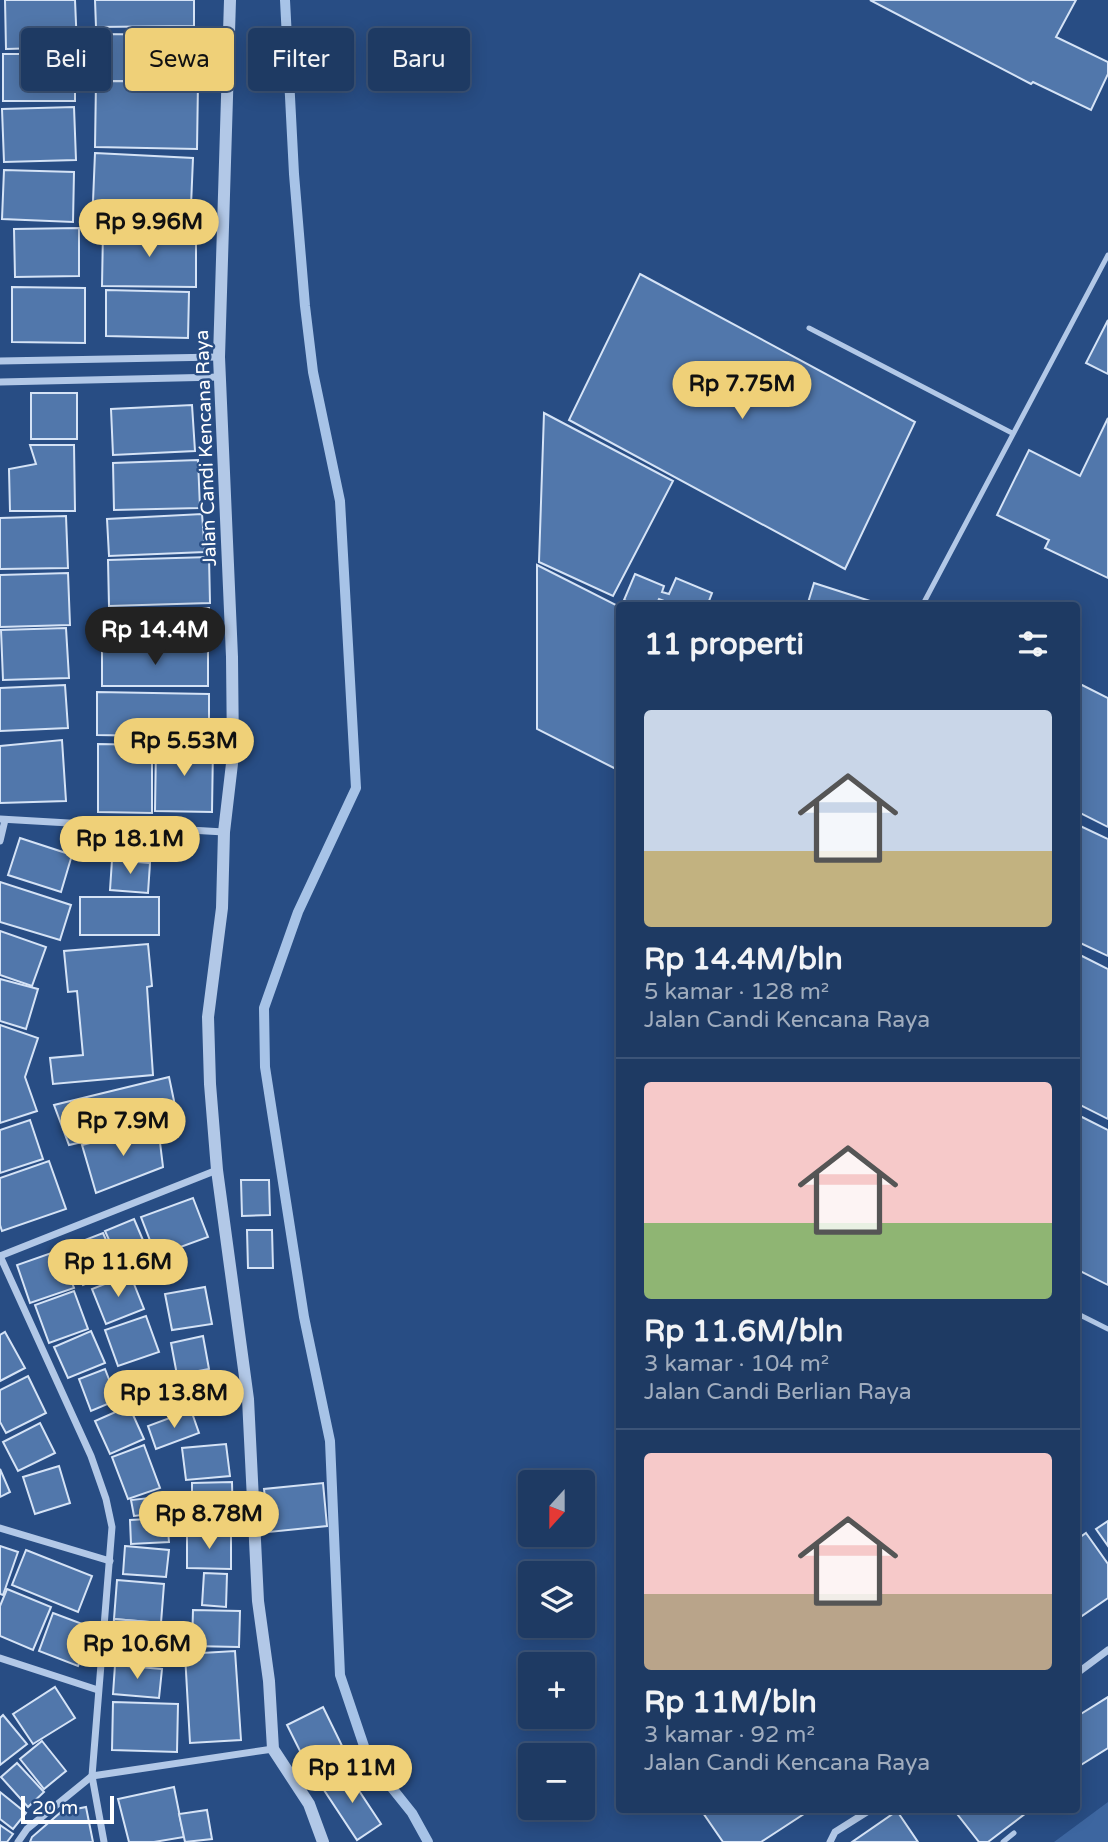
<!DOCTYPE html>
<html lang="id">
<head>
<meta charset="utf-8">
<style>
  body { margin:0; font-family:"Varela Round",sans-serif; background:#2b456c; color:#f1f3f6; height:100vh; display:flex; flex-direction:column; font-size:26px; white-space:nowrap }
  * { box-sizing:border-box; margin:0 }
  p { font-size:23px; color:#a1adbe }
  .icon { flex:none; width:38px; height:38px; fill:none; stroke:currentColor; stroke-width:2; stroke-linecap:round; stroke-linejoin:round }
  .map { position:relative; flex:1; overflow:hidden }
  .sheet { position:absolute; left:616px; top:602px; width:464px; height:1211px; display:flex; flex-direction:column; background:#1e3a63; border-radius:7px; box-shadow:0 4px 18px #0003,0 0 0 2px #3c5478 }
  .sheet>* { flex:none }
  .hud { position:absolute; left:21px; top:28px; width:490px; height:63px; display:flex; gap:14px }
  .needle { width:46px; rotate:201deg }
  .controls { position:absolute; left:518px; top:1470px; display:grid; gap:14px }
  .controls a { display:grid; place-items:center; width:77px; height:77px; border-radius:7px; background:#1e3a63; box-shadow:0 4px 18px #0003,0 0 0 2px #3c5478; font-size:35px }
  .scale { position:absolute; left:21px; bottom:18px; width:93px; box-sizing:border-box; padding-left:7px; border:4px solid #fff; border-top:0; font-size:19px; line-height:24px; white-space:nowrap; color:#fff; -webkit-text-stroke:5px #284d84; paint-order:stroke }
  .price { position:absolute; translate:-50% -60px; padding:0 16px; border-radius:24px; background:#efd078; color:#111; font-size:23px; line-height:46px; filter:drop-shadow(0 2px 4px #0008) }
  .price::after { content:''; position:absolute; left:50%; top:42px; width:21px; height:16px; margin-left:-10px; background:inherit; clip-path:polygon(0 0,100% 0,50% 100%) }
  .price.current { background:#222; color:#fff }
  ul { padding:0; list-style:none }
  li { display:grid; align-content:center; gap:14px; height:371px; padding:0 28px }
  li+li { border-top:2px solid #3c5478 }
  li span { display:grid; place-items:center; height:217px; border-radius:7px; color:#555 }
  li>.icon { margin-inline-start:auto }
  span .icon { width:126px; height:126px; fill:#fffc; stroke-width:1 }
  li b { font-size:30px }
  h2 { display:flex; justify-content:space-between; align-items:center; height:84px; padding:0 28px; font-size:30px }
  .tag { padding:0 24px; border-radius:7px; background:#1e3a63; box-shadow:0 4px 18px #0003,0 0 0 2px #3c5478; font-size:24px; line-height:63px }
  .tag.current { background:#efd078; color:#111 }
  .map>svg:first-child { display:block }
</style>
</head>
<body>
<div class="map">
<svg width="1108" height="1842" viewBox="0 0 1108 1842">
  <rect width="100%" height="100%" fill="#284d84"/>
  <path fill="#3d66a0" d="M1108,1802v40h-54z"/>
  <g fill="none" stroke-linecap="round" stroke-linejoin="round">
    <path stroke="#a7c3e7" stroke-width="10" d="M285,0l9,174 11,132 8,66 27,129 16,287 -58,124 -34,96 1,59 39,250 26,124 10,234 28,83 44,55 16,29"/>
  </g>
  <g fill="#5177ab" stroke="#d5e3f6" stroke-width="2">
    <path d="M5,0h70l2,47 -71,2z"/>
    <path d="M95,0h99v26l-98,1z"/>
    <path d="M870,0h206l-20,37 52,25v12l-17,36 -58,-28 -2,2z"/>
    <path d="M93,34l111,1v46h-111z"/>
    <rect x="3" y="54" width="72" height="47"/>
    <path d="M96,81l102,1 -1,67 -102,-2z"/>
    <path d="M74,107l2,53 -72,2 -2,-53z"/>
    <path d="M95,153l98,5 -3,72 -98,-4z"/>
    <path d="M4,170l70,2 -1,50 -71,-3z"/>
    <path d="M79,228v48l-64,1 -1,-48z"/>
    <path d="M103,230l93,1v56l-94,-1z"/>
    <path d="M640,274l275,148 -70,147 -276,-149z"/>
    <path d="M12,287l73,1v55l-73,-1z"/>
    <path d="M106,290l83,2 -1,46 -82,-2z"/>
    <path d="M1108,320v54l-22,-11z"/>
    <rect x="31" y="393" width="46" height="46"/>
    <path d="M192,405l3,46 -82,4 -2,-46z"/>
    <path d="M544,413l129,68 -60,115 -74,-34z"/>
    <path d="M1108,418v160l-63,-30 4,-8 -52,-25 32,-65 51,26z"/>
    <path d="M30,445h44l1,66h-65l-1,-42 27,-5z"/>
    <path d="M198,460l2,48 -86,2 -1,-47z"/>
    <path d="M202,514l3,38 -96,4 -2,-37z"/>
    <path d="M66,516l2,52 -68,1v-51z"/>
    <path d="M209,557l1,46 -101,3 -1,-46z"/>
    <path d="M537,565l83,42v164l-83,-42z"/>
    <path d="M68,573l2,52 -70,2v-52z"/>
    <path d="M635,574l29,12 -2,6 7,2 7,-16 36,15 -5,13h-38l-3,-2 1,-2 -8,-3 -3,7h-19l-13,-6z"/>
    <path d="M814,583l56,18 -1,5h-62z"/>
    <path d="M209,608v35l-100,2 -1,-35z"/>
    <path d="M66,628l3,50 -66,2 -2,-50z"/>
    <path d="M208,648v38h-106v-37z"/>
    <path d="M1076,682l32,16v129l-32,-16z"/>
    <path d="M65,685l3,43 -68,3v-43z"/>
    <path d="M97,692l112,2v43l-112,-2z"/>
    <path d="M62,740l4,61 -66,2v-57z"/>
    <path d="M98,744l54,1v68l-54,-1z"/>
    <path d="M156,745l57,1 -1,66 -57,-1z"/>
    <path d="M1076,824l32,15v117l-32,-15z"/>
    <path d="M20,838l52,17 -11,37 -53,-17z"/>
    <path d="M112,860l38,3 -2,30 -38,-3z"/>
    <path d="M0,882l71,23 -11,35 -60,-18z"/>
    <rect x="80" y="897" width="79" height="38"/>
    <path d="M0,931l46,16 -14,39 -32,-11z"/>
    <path d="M148,944l4,42 -5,1 6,88 -100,9 -3,-26 33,-3 -6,-64 -9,1 -4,-41z"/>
    <path d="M1076,953l32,16v150l-32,-16z"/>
    <path d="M0,979l38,10 -12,40 -26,-8z"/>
    <path d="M0,1025l38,13 -13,39 12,34 -37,12z"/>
    <path d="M169,1077l9,43 -109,25 -15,-40z"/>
    <path d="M1076,1114l32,16v155l-32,-16z"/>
    <path d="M30,1120l13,39 -43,14v-43z"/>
    <path d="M158,1126l5,41 -67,26 -14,-48z"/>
    <path d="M49,1161l17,48 -64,22 -2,-6v-47z"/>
    <path d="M241,1180h28l1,35 -28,1z"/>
    <path d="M193,1198l15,39 -52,19 -15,-39z"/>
    <path d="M134,1219l17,40 -28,12 -18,-40z"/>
    <path d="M247,1230h25l1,38h-25z"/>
    <path d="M103,1233l16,37 -36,15 -16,-38z"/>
    <path d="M60,1250l14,38 -44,15 -13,-38z"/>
    <path d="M130,1274l14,35 -38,15 -14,-35z"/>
    <path d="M205,1287l7,37 -40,6 -7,-36z"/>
    <path d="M74,1291l14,38 -39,14 -14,-38z"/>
    <path d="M146,1316l13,36 -41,14 -13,-36z"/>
    <path d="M91,1331l14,32 -37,15 -14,-31z"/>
    <path d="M5,1332l20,36 -25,13v-46z"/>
    <path d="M203,1336l6,33 -32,6 -6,-32z"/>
    <path d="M105,1369l12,31 -26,11 -12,-32z"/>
    <path d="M28,1376l18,37 -40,20 -6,-11v-32z"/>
    <path d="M214,1376l4,20 -37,6 -3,-20z"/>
    <path d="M129,1406l15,33 -34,15 -15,-33z"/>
    <path d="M191,1410l8,23 -43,16 -8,-23z"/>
    <path d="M40,1423l15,30 -37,18 -15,-29z"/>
    <path d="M226,1444l4,32 -44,4 -4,-32z"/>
    <path d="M144,1445l16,43 -32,11 -16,-42z"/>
    <path d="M59,1466l11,37 -35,11 -12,-37z"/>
    <path d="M0,1469l10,23 -10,5z"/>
    <path d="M232,1482l1,46 -41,1v-46z"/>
    <path d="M323,1483l4,43 -58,6 -5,-43z"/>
    <path d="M167,1496l1,16 -34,4 -3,-16z"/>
    <path d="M167,1518l2,24 -38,2 -1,-24z"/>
    <path d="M1108,1521v25l-12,-17z"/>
    <path d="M187,1532l44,1v36l-44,-1z"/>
    <path d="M1086,1533l22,31v34l-32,22v-80z"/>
    <path d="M0,1546l18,6 -15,43 -3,-1z"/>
    <path d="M125,1546l44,4 -3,27 -43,-3z"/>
    <path d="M26,1550l66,26 -14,36 -66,-27z"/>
    <path d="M204,1573l23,1 -1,33 -24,-2z"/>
    <path d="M117,1580l47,4 -3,39 -47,-4z"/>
    <path d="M7,1589l44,18 -18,43 -33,-14v-30z"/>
    <path d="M193,1610l47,1 -1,36 -47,-1z"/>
    <path d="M53,1613l40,15 -15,38 -39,-15z"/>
    <path d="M114,1619l47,4 -3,39 -47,-3z"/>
    <path d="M235,1651l6,89 -51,3 -5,-89z"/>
    <path d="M115,1665l47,4 -3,29 -46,-4z"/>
    <path d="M55,1687l20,31 -42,26 -20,-30z"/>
    <path d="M1108,1697v51l-32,20v-51z"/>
    <path d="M113,1702l65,2 -1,48 -65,-2z"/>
    <path d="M323,1707l25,51 -36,17 -25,-50z"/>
    <path d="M3,1715l24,29 -27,21v-47z"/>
    <path d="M42,1741l24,30 -22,18 -24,-30z"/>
    <path d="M17,1763l27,29 -16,15 -27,-30z"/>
    <path d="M346,1771l35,53 -24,16 -35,-53z"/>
    <path d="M174,1787l10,50 -30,5h-25l-11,-43z"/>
    <path d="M0,1792l26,21 -13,16 -13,-10z"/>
    <path d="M86,1807l7,35h-63l2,-5 29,-25z"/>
    <path d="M207,1810l5,29 -27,3 -6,-28z"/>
    <path d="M701,1810h109l-49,32h-38z"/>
    <path d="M954,1810h76l-42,32h-9z"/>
    <path d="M897,1811l21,31h-66z"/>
    <path d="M0,1825l13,9 -6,8h-7z"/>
  </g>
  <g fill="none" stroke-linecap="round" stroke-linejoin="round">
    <g stroke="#b2c8e7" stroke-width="5">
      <path d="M809,328l203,105"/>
      <path d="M922,606l186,-351"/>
      <path d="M1076,1313l32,16"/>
      <path d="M1003,1842l11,-9"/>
    </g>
    <g stroke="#b2c8e7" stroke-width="7">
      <path d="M0,361l219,-4"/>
      <path d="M0,382l220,-5"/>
      <path d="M0,819l224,13"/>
      <path d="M0,841l5,-21"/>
      <path d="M0,1256l91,200 15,43 6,28 -20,249 12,66"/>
      <path d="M0,1256l217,-86"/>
      <path d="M0,1528l110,33"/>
      <path d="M0,1658l98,32"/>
      <path d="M1076,1674l32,-24"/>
      <path d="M18,1842l9,-13 65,-53 181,-27"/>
      <path d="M830,1842l5,-10 35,-22"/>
    </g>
    <path stroke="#b2c8e7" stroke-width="12" d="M230,0l-11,357 13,300 1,98 -9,77 -2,76 -14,109 2,67 7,86 31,229 10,202 11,80 4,68 36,55 14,38"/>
  </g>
  <g text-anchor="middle" stroke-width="5" stroke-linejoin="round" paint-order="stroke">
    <g font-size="19" fill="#fff" stroke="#284d84">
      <text transform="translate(205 448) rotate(-92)" y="7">Jalan Candi Kencana Raya</text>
    </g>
  </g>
</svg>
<div class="controls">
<a><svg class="needle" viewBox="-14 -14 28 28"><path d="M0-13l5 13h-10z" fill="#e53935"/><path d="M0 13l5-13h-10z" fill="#a1adbe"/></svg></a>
<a><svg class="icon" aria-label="layers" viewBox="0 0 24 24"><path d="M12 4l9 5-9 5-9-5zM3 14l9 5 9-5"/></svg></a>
<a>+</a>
<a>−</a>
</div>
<div class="scale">20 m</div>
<b class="price" style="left:149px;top:259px">Rp 9.96M</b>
<b class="price" style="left:742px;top:421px">Rp 7.75M</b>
<b class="price current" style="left:155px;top:667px">Rp 14.4M</b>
<b class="price" style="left:184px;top:778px">Rp 5.53M</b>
<b class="price" style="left:130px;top:876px">Rp 18.1M</b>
<b class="price" style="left:123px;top:1158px">Rp 7.9M</b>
<b class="price" style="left:118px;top:1299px">Rp 11.6M</b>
<b class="price" style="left:174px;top:1430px">Rp 13.8M</b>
<b class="price" style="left:209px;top:1551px">Rp 8.78M</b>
<b class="price" style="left:137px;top:1681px">Rp 10.6M</b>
<b class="price" style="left:352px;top:1805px">Rp 11M</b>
<div class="hud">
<a class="tag">Beli</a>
<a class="tag current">Sewa</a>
<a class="tag">Filter</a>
<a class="tag">Baru</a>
</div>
<section class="sheet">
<h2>11 properti<svg class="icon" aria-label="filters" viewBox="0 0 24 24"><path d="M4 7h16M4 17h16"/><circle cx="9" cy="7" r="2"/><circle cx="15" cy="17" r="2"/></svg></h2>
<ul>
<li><span style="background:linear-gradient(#c9d6e8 65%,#c2b280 0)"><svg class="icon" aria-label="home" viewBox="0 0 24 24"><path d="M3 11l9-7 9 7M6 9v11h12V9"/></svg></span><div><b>Rp 14.4M/bln</b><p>5 kamar · 128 m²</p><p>Jalan Candi Kencana Raya</p></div></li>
<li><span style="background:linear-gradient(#f6c9c9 65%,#8fb573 0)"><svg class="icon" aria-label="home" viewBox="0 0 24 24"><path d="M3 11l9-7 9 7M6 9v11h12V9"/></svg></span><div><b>Rp 11.6M/bln</b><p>3 kamar · 104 m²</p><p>Jalan Candi Berlian Raya</p></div></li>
<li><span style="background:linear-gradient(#f6c9c9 65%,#b9a48a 0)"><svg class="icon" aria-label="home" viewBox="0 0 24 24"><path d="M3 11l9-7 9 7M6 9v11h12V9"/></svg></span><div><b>Rp 11M/bln</b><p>3 kamar · 92 m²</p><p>Jalan Candi Kencana Raya</p></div></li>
</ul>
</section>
</div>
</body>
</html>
